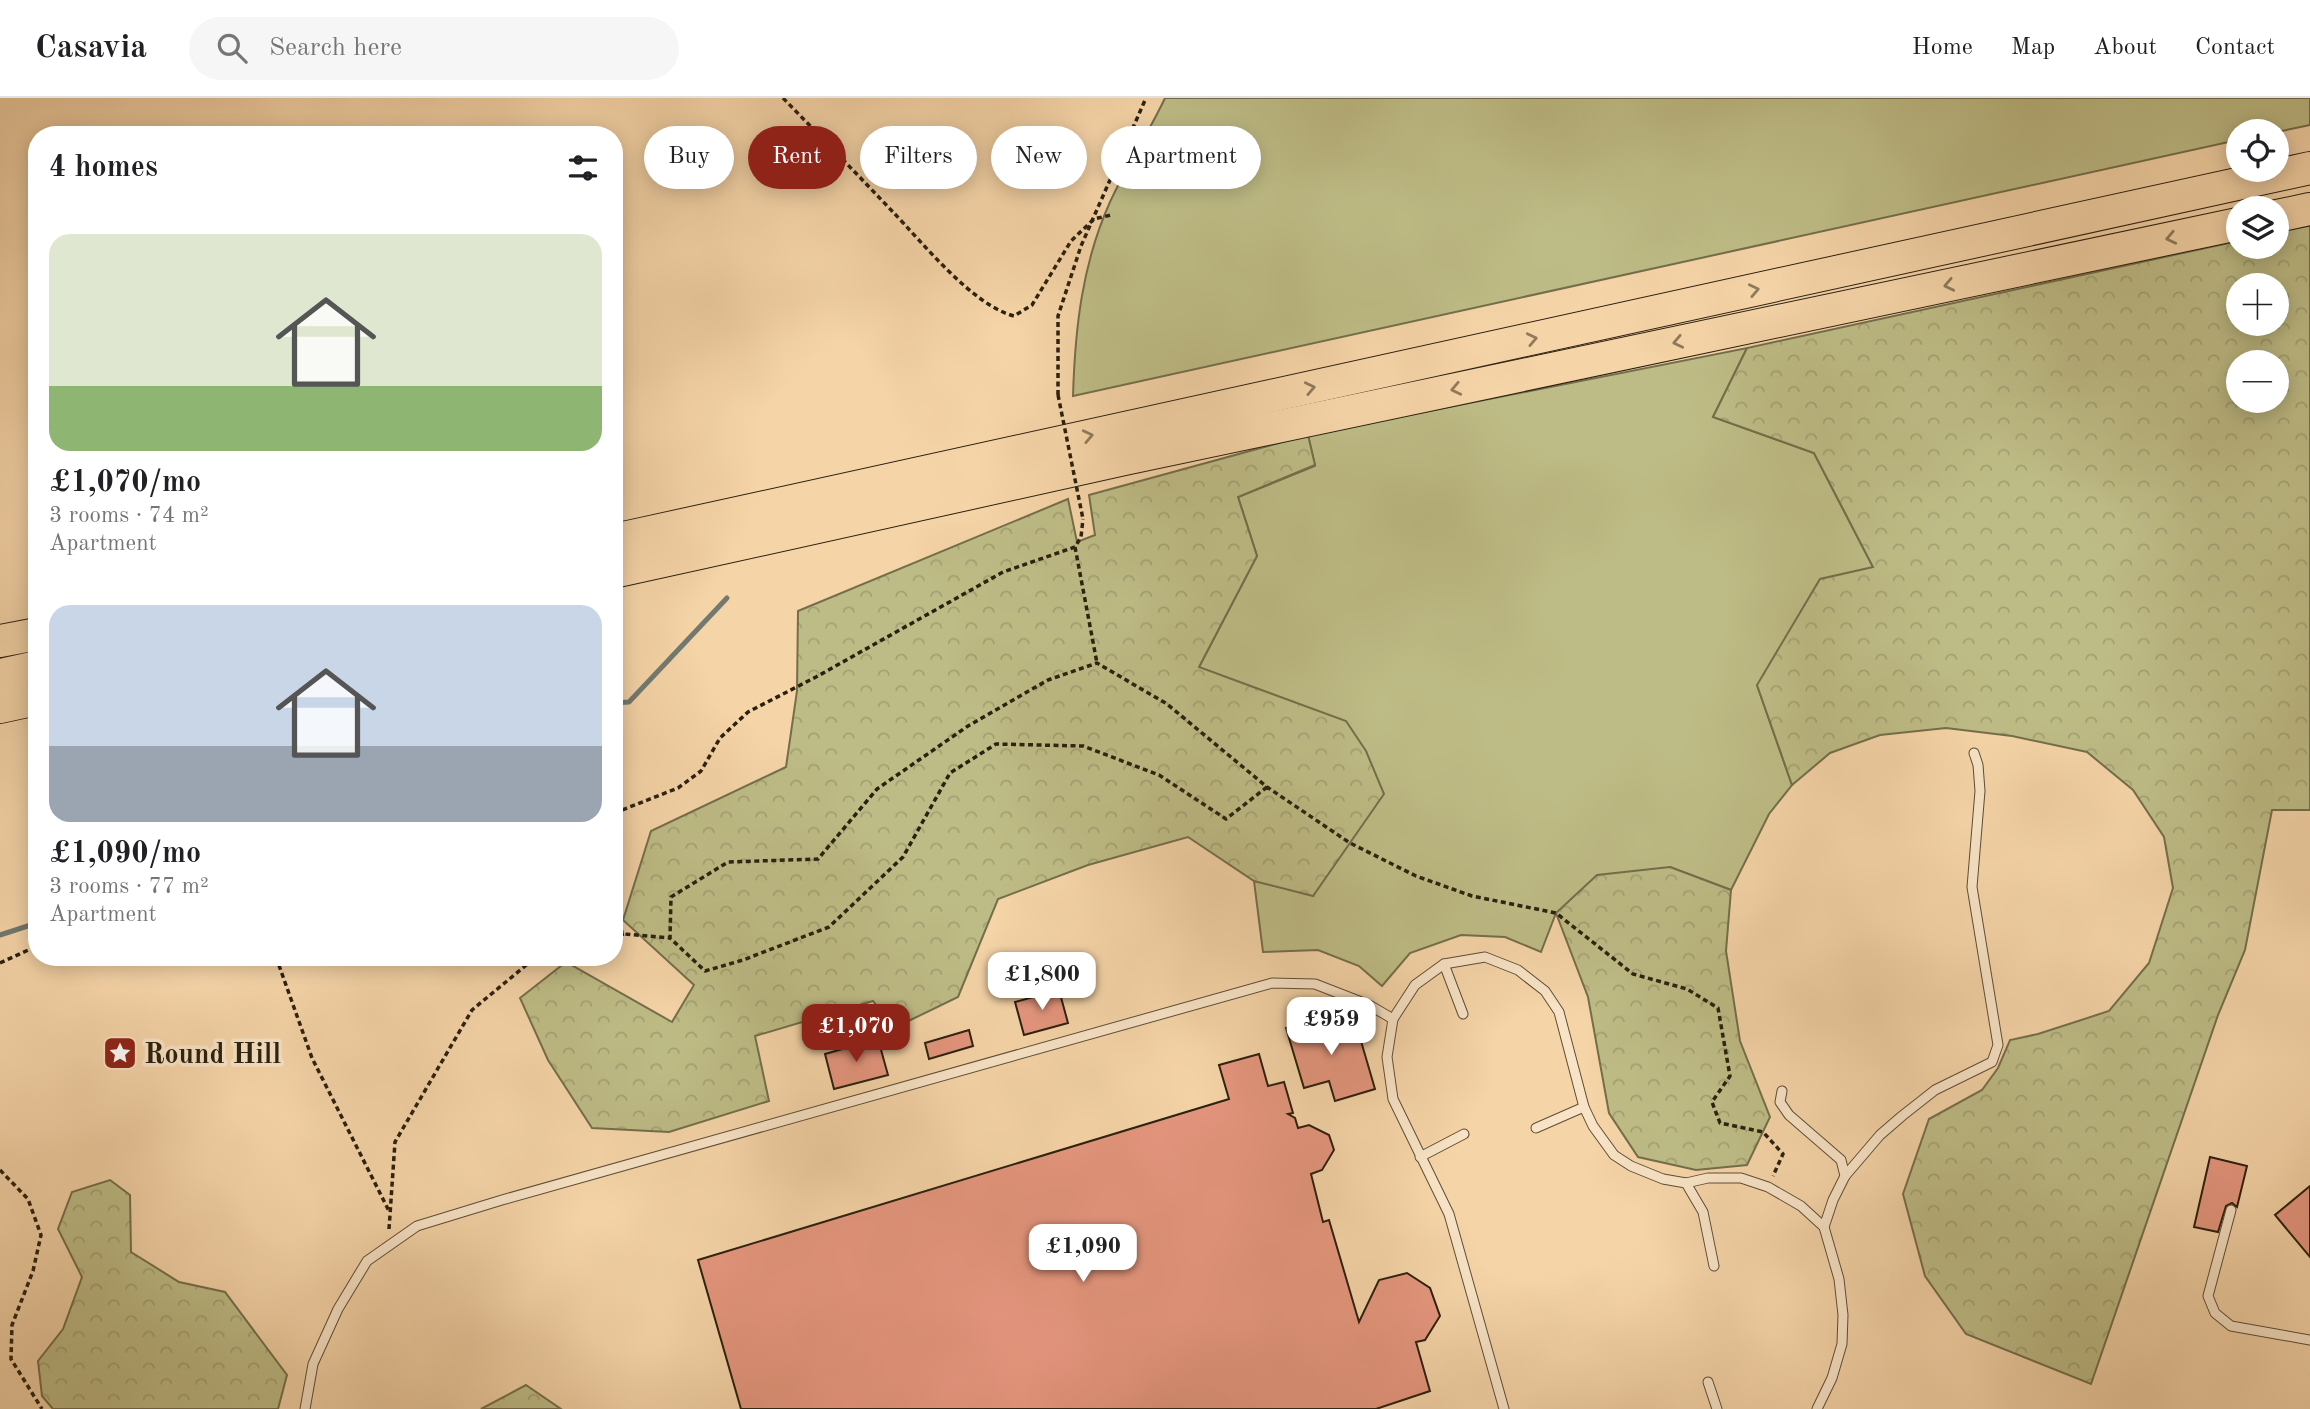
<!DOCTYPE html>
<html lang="en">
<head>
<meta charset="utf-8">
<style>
  body { margin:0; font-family:"Old Standard TT",serif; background:#f6f6f6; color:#202124; height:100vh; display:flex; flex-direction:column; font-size:26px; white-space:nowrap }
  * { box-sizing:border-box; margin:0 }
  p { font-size:23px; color:#757577 }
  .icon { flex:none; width:38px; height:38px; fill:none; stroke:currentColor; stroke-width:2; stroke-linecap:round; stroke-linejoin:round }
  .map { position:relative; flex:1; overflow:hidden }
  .sheet { position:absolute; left:28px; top:28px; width:595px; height:840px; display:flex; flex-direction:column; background:#fff; border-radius:28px; box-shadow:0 4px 18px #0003 }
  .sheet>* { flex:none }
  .top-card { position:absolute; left:644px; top:28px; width:665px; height:63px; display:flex; gap:14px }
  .buttons { position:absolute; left:2226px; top:21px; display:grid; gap:14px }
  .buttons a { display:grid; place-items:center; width:63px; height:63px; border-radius:50%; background:#fff; box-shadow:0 4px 18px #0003; font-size:35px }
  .price { position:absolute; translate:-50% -60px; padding:0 16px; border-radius:14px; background:#fff; color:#222; font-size:23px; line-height:46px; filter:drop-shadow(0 2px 4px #0008) }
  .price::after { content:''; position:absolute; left:50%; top:42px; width:21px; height:16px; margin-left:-10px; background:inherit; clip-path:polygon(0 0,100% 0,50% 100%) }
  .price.on { background:#8f2418; color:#fff }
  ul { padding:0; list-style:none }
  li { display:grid; align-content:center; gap:14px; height:371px; padding:0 21px }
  li span { display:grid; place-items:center; height:217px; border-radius:21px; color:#555 }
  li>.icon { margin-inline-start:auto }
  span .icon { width:126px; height:126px; fill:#fffc; stroke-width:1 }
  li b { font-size:30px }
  h2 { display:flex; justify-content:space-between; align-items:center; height:84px; padding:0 21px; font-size:30px }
  .tag { padding:0 24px; border-radius:32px; background:#fff; box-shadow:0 4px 18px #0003; font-size:24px; line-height:63px }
  .tag.on { background:#8f2418; color:#fff }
  header { display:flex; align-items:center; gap:42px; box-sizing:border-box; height:98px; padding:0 35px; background:#fff; border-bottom:2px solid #e0e0e0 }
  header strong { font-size:33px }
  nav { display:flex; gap:38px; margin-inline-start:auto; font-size:24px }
  .search { width:490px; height:63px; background:#f6f6f6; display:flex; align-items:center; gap:18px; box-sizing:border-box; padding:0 24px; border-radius:38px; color:#757577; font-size:26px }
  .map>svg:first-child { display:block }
</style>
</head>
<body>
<header>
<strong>Casavia</strong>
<div class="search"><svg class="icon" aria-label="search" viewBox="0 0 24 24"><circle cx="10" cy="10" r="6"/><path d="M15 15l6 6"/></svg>Search here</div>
<nav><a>Home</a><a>Map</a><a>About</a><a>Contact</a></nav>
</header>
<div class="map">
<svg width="2310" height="1311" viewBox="0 0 2310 1311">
  <defs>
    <pattern id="forest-crowns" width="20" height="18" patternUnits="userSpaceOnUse" patternTransform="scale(1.75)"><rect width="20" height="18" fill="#bebc86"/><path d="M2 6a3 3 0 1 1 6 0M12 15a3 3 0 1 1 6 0" fill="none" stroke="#a3a172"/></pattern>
  </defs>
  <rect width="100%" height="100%" fill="#f5d4a8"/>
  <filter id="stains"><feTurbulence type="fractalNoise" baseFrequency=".00286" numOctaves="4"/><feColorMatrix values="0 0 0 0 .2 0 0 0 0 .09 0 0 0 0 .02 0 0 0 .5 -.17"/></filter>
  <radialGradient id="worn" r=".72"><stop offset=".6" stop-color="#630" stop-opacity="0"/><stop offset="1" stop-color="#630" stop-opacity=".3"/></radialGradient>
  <g fill="#bebc86" stroke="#746e4a" stroke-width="2">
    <path d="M1165,0h1145v27l-33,7 -39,-1v9l-1165,256c2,-67 9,-132 37,-194 16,-35 38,-68 55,-104z"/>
    <path d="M1747,250l-34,69 101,36 59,114 -116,118 35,100 -23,29 -38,76 -61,-23 -114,46 -15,39 -36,-15 -44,-2 -51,18 -28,33 -23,-20 -41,-16 -55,2 -9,-71 59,14 -114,-228 58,-111 -19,-59 77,-31 -7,-31z"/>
  </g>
  <g fill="url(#forest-crowns)" stroke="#746e4a" stroke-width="2" fill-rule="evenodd">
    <path d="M2310,127v585h-38l-27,140 -27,65 -127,369 -125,-50 -41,-58 -22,-82 26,-75 53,-29 16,-22 12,-28 28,-6 71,-23 40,-48 24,-75 -9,-51 -31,-47 -46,-38 -75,-16 -66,-8 -66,7 -50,18 -38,32 -35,-100 63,-106 53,-12 -59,-114 -101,-36 34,-69 491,-107v6h39v-15zM2277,187v39h-39v-39zM2238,264h39v39h-39z"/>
    <path d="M1308,337l7,30 -77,32 19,59 -58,111 147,54 20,30 18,43 -71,102 -59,-15 -66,-44 -100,28 -90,34 -40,98 -64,31 -21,-27 -118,35 14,65 -100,31 -77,-4 -44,-68 -28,-62 46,-36 106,60 22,-37 -71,-65 28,-89 135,-64 11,-76 1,-80 270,-112 9,43 18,-7 -6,-40z"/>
    <path d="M1670,769l61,23 -5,61 14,90 30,76 -23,48 -51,5 -58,-13 -29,-44 -21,-116 -32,-84 41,-38z"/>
    <path d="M110,1082l20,15 1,57 48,30 46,10 62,83 -9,34h-225l-11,-13 -4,-35 25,-32 19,-52 -24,-48 14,-37z"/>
    <path d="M526,1287l35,24h-80z"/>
  </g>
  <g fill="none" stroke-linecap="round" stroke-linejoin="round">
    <g stroke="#727971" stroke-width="5">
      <path d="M614,605l15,-1 98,-104"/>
      <path d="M0,837l37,-12"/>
    </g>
  </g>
  <g fill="#e5967e" stroke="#2b200f" stroke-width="2">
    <path d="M1059,892l9,33 -44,12 -9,-33z"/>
    <path d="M1332,917l4,15 20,-6 19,65 -40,12 -6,-20 -25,7 -18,-60z"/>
    <path d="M969,932l4,16 -44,13 -4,-16z"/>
    <path d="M878,941l10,36 -54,14 -9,-35z"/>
    <path d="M1259,956l9,32 16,-4 9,31 -5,1 7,4 3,10 11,-3 20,10 5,15 -12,20 -11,4 12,48 6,-2 30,102 20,-42 28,-7 23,15 10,28 -15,24 -9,2 14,49 -54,18h-635l-43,-149 531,-161 -10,-34z"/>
    <path d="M2210,1059l37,9 -10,41 -5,-4 -6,3 -8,26 -24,-5z"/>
    <path d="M2310,1088v71l-35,-42z"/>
  </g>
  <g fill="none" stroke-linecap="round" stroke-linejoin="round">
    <g stroke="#5e4d35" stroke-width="11">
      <g id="service">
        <path d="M1444,866l19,50"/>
        <path d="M1782,993l-2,11 9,13 52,45 4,16 -12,24 -9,27"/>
        <path d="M1536,1030l48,-21"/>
        <path d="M1420,1059l44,-23"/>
        <path d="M1845,1078l35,-41 22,-19 33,-26 57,-28 6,-17 -26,-158 8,-96 -2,-26 -4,-12"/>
        <path d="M1686,1085l17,29 11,54"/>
        <path d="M2231,1112l-23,86 7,17 16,13 79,14"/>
        <path d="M1708,1284l9,27"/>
        <path d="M305,1311l8,-45 25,-55 29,-48 50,-35 85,-26 770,-217 43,1 54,21 24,14"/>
        <path d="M1504,1311l-55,-195 -56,-115 -6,-42 6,-38 22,-34 29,-21 41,-7 33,13 27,21 14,21 25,95 9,19 21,29 17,11 32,13 23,4 22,-5h33l27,9 33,19 23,21 15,52 4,36 -1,29 -10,34 -15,31"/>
      </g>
    </g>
    <g stroke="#2b200f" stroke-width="34">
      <g id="motorway">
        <path d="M2277,118l33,-7"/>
        <path d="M614,442l1696,-372"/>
        <path d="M614,474l511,-113 1113,-235"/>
        <path d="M0,543l37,-7"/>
        <path d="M0,577l37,-8"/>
        <path d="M0,609l37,-8"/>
      </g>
    </g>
    <g stroke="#2b200f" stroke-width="3.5" stroke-dasharray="5 3.5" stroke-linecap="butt">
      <path d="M783,0c37,38 73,75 109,113 31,32 80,94 122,105l18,-11 39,-64 23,-22 17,-4"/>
      <path d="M1058,297v-79l23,-70 65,-148"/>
      <path d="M1075,449l22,116"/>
      <path d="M1267,689l-41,32 -67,-44 -76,-29 -87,-2 -46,29 -47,84 -74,70 -86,33 -38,11 -35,-33 1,-41 57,-35 90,-3 59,-70 91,-63 80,-46 49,-17 70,41 100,83 83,56 66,33 56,20 84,17 77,61 54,15 31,19 12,68 -18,26 8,21 43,9 20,22 -10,22"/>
      <path d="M614,711l8,1 56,-22 23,-17 19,-33 28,-26 68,-35 187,-105 72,-25 6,-10 2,-18"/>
      <path d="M614,824l10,12 46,4"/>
      <path d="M614,838l10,-2"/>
      <path d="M276,859l36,101 77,153"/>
      <path d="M0,865l37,-17"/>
      <path d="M0,1072l28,29 13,36 -8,36 -21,54 -1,34 31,50"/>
      <path d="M389,1131l6,-87 77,-132 64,-53"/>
    </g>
    <use href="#service" stroke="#f8e3c6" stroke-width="9"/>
    <use href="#motorway" stroke="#f5d4a8" stroke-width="32"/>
    <path stroke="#2b200f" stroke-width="3.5" stroke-dasharray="5 3.5" stroke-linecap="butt" d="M1058,297l25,124"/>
  </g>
  <defs><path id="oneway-chevron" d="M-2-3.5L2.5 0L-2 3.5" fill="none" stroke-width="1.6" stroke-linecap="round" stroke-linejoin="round" transform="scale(1.75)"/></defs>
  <g stroke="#907a5c">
    <use href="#oneway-chevron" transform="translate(2171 140) rotate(168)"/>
    <use href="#oneway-chevron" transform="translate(1949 187) rotate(168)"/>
    <use href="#oneway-chevron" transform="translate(1754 192) rotate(-12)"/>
    <use href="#oneway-chevron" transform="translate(1532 241) rotate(-12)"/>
    <use href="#oneway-chevron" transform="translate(1678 244) rotate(168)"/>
    <use href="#oneway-chevron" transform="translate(1310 290) rotate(-12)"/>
    <use href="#oneway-chevron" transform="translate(1456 291) rotate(168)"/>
    <use href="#oneway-chevron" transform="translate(1088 338) rotate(-12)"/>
  </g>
  <defs>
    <g id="sight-square" transform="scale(1.75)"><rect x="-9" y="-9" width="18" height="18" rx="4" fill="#8f2418" stroke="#f8e3c6"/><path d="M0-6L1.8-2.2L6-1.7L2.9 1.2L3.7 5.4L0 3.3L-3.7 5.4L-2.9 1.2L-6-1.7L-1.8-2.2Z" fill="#fff"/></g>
  </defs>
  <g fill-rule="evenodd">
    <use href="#sight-square" x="120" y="955"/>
  </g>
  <g text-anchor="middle" stroke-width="7" stroke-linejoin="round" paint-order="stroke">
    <g font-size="28" font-weight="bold" fill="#2b200f" stroke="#f8e3c6" text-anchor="start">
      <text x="144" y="965">Round Hill</text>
    </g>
  </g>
  <rect width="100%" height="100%" filter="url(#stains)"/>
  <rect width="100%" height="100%" fill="url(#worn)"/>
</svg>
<div class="buttons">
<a><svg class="icon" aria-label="locate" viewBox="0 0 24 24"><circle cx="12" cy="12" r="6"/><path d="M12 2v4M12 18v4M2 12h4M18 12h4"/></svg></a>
<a><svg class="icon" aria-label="layers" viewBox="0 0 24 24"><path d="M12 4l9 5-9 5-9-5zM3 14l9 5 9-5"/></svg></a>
<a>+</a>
<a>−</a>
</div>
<b class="price" style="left:1042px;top:914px">£1,800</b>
<b class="price" style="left:1331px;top:959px">£959</b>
<b class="price on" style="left:856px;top:966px">£1,070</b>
<b class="price" style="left:1083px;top:1186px">£1,090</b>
<div class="top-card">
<a class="tag">Buy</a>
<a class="tag on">Rent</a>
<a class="tag">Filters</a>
<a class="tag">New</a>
<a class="tag">Apartment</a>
</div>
<section class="sheet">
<h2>4 homes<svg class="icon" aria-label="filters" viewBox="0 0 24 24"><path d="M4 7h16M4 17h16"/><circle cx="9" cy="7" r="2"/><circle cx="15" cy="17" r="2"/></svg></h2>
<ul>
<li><span style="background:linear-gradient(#dfe7d0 70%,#8fb573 0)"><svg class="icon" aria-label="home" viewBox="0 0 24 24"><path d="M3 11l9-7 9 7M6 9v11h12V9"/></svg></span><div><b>£1,070/mo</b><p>3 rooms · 74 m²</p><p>Apartment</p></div></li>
<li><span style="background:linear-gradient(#c9d6e8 65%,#9aa5b1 0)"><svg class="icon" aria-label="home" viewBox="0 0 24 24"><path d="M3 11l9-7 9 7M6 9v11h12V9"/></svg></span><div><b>£1,090/mo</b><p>3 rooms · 77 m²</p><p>Apartment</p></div></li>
</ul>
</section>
</div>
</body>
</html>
